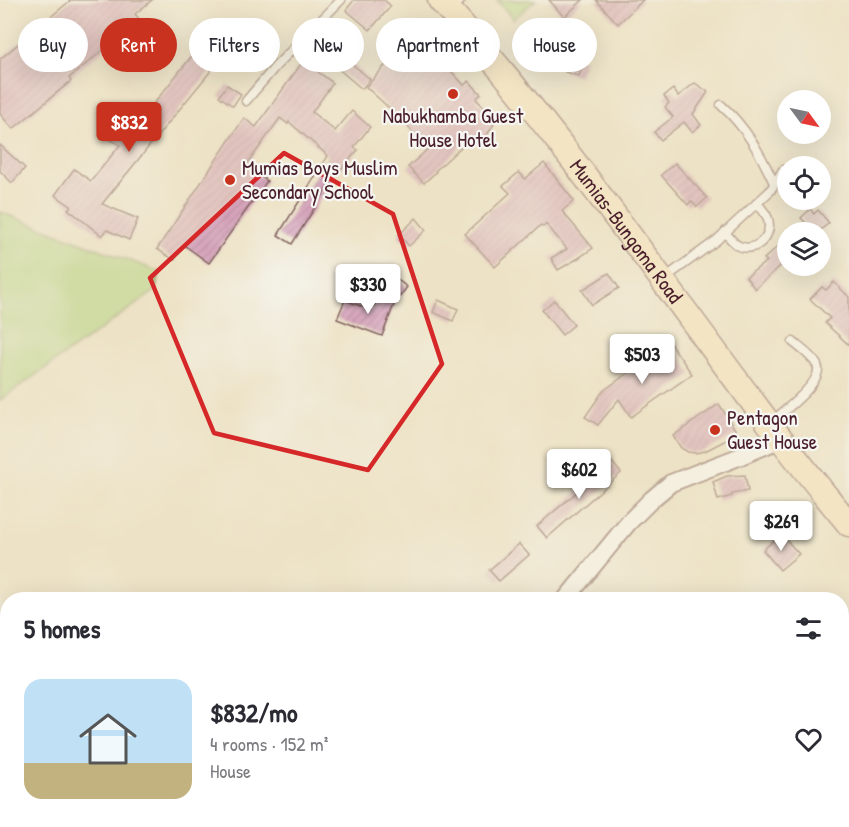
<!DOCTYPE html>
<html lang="en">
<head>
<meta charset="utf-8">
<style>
  body { margin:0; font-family:"Patrick Hand",sans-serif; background:#f7f7f7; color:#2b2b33; height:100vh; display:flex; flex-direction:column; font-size:22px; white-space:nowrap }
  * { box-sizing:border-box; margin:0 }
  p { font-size:20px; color:#7c7c81 }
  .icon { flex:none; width:33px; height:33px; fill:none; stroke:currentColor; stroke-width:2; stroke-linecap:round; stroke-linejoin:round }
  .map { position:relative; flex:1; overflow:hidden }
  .drawer { position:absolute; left:0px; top:592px; width:849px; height:236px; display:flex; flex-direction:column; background:#fff; border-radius:24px 24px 0 0; box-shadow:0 6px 24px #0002 }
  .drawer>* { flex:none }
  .banner { position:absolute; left:18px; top:18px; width:813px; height:54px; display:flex; gap:12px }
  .needle { width:39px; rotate:123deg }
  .controls { position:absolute; left:777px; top:90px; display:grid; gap:12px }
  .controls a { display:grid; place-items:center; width:54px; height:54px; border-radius:50%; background:#fff; box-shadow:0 6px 24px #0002; font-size:30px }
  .price { position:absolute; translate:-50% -51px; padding:0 14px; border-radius:6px; background:#fff; color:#222; font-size:20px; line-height:39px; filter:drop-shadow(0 2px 3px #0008) }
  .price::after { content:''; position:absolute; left:50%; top:36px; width:18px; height:14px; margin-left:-9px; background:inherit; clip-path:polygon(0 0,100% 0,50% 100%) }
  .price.selected { background:#c8321e; color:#fff }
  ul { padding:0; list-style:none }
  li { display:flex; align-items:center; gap:18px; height:150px; padding:0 24px }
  li span { display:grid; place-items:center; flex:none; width:168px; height:120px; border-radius:18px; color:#555 }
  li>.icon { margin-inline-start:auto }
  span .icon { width:72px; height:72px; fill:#fffc; stroke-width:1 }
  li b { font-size:26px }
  h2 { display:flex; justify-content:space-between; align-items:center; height:72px; padding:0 24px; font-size:26px }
  .tag { padding:0 21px; border-radius:27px; background:#fff; box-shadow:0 6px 24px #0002; font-size:21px; line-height:54px }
  .tag.selected { background:#c8321e; color:#fff }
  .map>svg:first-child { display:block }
</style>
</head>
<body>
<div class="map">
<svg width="849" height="827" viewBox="0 0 849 827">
  <defs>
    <pattern id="building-hatch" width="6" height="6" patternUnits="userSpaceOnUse" patternTransform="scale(1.5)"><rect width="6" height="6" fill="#d59fb8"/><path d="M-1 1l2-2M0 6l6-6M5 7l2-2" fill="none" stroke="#af8196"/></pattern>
  </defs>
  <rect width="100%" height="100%" fill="#f6f6f2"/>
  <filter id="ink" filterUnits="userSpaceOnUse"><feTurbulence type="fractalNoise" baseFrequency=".0167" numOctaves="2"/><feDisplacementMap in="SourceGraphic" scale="12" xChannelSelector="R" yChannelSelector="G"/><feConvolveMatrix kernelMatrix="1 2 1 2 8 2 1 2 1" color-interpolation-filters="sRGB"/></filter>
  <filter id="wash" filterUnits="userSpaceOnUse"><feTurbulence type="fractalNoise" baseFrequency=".008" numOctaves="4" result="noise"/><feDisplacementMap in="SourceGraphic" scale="24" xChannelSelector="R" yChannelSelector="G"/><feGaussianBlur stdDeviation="1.35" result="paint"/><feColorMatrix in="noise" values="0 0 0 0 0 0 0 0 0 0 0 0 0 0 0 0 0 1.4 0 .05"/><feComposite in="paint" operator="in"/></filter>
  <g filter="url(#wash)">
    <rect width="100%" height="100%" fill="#ede2c5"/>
    <g fill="#aed47d" stroke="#7c7a54" stroke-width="1.5">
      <path d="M497,0h39l-23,19z"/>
      <path d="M0,212l160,60 -5,19 -155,109z"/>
    </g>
    <g id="blocks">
      <g fill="url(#building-hatch)">
        <path d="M71,0h81l-17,14 5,6 -71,58 2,3 -58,48 -13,-15v-55z"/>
        <path d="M354,0h30l7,6 -21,24 -24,-20z"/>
        <path d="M549,0h34l-19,17z"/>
        <path d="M596,0h47l-25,24z"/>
        <path d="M417,30l26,23 -4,5 25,27 5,-4 12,13 -5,5 15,15 -6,5 9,5 -12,19 -10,-6 -37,34 1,1 -12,11 -16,-16 20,-18 -30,-33 -32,-29z"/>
        <path d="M195,52l19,15 -112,137 36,15 -9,21 -22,-10 -5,6 -34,-27 3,-3 -16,-11 19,-26 17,12 29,-36 -18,-10 14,-25 23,12z"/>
        <path d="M571,56l14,4 -6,16 -14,-4z"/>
        <path d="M344,57l26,22 -8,10 -26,-22z"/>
        <path d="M303,61l30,22 -21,29 23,19 17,-20 18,16 -16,20 4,3 -24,27 -42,67 -14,-9 50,-79 -39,-34 -1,2 -8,-6 -34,48 21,15 -58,82 -25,-18 -10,15 -17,-11 87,-131 12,9z"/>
        <path d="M695,83l13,9 -15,22 8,11 -9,7 -8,-10 -23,18 -7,-8 19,-15 -8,-10 4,-4 -5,-7 9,-7 5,7z"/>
        <path d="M227,85l14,9 -8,12 -14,-10z"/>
        <path d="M0,145l25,23 -13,15 -12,-12z"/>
        <path d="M544,163l30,38 -12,10 31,37 -16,11 -19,11 -7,-12 16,-9 -21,-25 -3,3 -2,-2 -46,42 -30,-33 45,-41 -7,-7 16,-14 6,7z"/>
        <path d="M675,163l32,35 -10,9 -6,-6 -3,4 -27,-30z"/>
        <path d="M810,209l4,5 4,-4 11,13 -11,9h-26l13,-10 -4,-4z"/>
        <path d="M416,218l10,12 -17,16 -10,-11z"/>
        <path d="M778,246l10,13 -33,30 -9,-12 21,-16 -3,-2z"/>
        <path d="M609,273l10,15 -27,17 -10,-15z"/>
        <path d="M395,278l12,9 -8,11 -14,-7z"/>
        <path d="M834,282l15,15v48l-24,-22 5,-5 -20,-19 12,-12 4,3z"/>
        <path d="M383,293l12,9 -13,34 -45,-17 8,-19 26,10z"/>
        <path d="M438,300l20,9 -5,12 -20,-9z"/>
        <path d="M554,300l20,25 -12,10 -20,-25z"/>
        <path d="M670,343l22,31 -61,43 -12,-18 -21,26 -13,-8 18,-26z"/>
        <path d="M719,404l19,30 -33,17 -10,2 -7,-1 -7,-4 -8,-12z"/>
        <path d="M612,462l9,11 -74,65 -10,-12z"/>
        <path d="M745,475l3,16 -16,3v2l-14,4 -5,-18 14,-6z"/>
        <path d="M781,534l18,20 -19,16 -17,-20z"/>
        <path d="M519,544l10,11 -30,26 -10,-11z"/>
      </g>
    </g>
  </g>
  <g filter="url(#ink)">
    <use href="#blocks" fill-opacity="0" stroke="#836361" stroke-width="1.5"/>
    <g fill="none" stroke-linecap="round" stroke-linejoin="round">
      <g stroke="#836361" stroke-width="11">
        <g id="lane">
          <path d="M449,10l12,-10"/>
          <path d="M246,101l29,-34 66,-67"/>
          <path d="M721,105c25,22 39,48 53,78"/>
          <path d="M725,232c4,5 8,11 14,14 17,7 34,-10 29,-27 -2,-6 -7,-11 -11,-16"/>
          <path d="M665,278l52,-38 40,-37 13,-12 13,-21"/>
          <path d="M771,422c12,-10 54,-41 46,-57 -5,-9 -17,-17 -24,-23"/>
        </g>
      </g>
      <g stroke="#836361" stroke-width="20">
        <g id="street">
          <path d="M565,600l64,-78 23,-23 19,-16 70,-27 40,-17"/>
          <path d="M328,827l4,-7"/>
        </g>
      </g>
      <g stroke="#836361" stroke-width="27">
        <g id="secondary">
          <path id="s1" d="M440,0c150,164 267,354 409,524"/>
        </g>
      </g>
      <use href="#lane" stroke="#fff" stroke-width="8"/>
      <use href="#street" stroke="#fff" stroke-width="16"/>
      <use href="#secondary" stroke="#fbe6c4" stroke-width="24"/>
    </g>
  </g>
  <path d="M0 0H849V827H0ZM284,153l109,61 49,150 -74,106 -154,-37 -64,-155z" fill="#ede2c5" fill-opacity=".55" fill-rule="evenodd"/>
  <path fill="none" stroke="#d62828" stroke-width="4.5" stroke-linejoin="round" d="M284,153l109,61 49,150 -74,106 -154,-37 -64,-155z"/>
  <g fill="#c8321e" stroke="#f6f6f2" stroke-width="2">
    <circle cx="453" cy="94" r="6"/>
    <circle cx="230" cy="180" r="6"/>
    <circle cx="715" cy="430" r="6"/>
  </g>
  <g text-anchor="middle" stroke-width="4.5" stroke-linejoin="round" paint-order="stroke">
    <g font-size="21" fill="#4a1f2b" stroke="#f6f6f2" text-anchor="start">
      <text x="453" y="123" text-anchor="middle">Nabukhamba Guest<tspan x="453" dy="24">House Hotel</tspan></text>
      <text x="242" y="175">Mumias Boys Muslim<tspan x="242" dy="24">Secondary School</tspan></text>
      <text x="727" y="425">Pentagon<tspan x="727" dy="24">Guest House</tspan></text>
    </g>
    <g font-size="21" fill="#4a1f2b" stroke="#f6f6f2">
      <text dy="7" stroke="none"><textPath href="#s1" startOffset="297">Mumias-Bungoma Road</textPath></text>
    </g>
  </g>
</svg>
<div class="controls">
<a><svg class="needle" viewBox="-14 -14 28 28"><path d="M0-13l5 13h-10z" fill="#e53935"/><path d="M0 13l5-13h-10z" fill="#7c7c81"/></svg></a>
<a><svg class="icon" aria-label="locate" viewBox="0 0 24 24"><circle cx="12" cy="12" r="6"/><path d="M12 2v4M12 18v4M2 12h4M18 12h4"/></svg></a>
<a><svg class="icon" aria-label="layers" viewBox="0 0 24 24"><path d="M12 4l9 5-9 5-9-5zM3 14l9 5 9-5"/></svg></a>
</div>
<b class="price selected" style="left:129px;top:153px">$832</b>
<b class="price" style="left:368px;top:315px">$330</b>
<b class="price" style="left:642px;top:385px">$503</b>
<b class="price" style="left:579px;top:500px">$602</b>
<b class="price" style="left:781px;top:552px">$269</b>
<div class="banner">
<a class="tag">Buy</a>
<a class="tag selected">Rent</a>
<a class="tag">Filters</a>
<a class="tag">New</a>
<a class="tag">Apartment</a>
<a class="tag">House</a>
</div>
<section class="drawer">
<h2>5 homes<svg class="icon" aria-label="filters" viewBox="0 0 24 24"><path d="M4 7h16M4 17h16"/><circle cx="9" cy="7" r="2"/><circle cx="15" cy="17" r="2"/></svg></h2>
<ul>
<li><span style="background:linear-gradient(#bfe0f5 70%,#c2b280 0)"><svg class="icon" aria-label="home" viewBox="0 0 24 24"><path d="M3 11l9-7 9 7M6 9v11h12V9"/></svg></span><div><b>$832/mo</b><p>4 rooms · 152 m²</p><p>House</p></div><svg class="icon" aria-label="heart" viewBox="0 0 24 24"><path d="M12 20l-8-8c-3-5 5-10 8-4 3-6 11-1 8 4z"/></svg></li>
</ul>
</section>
</div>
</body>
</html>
